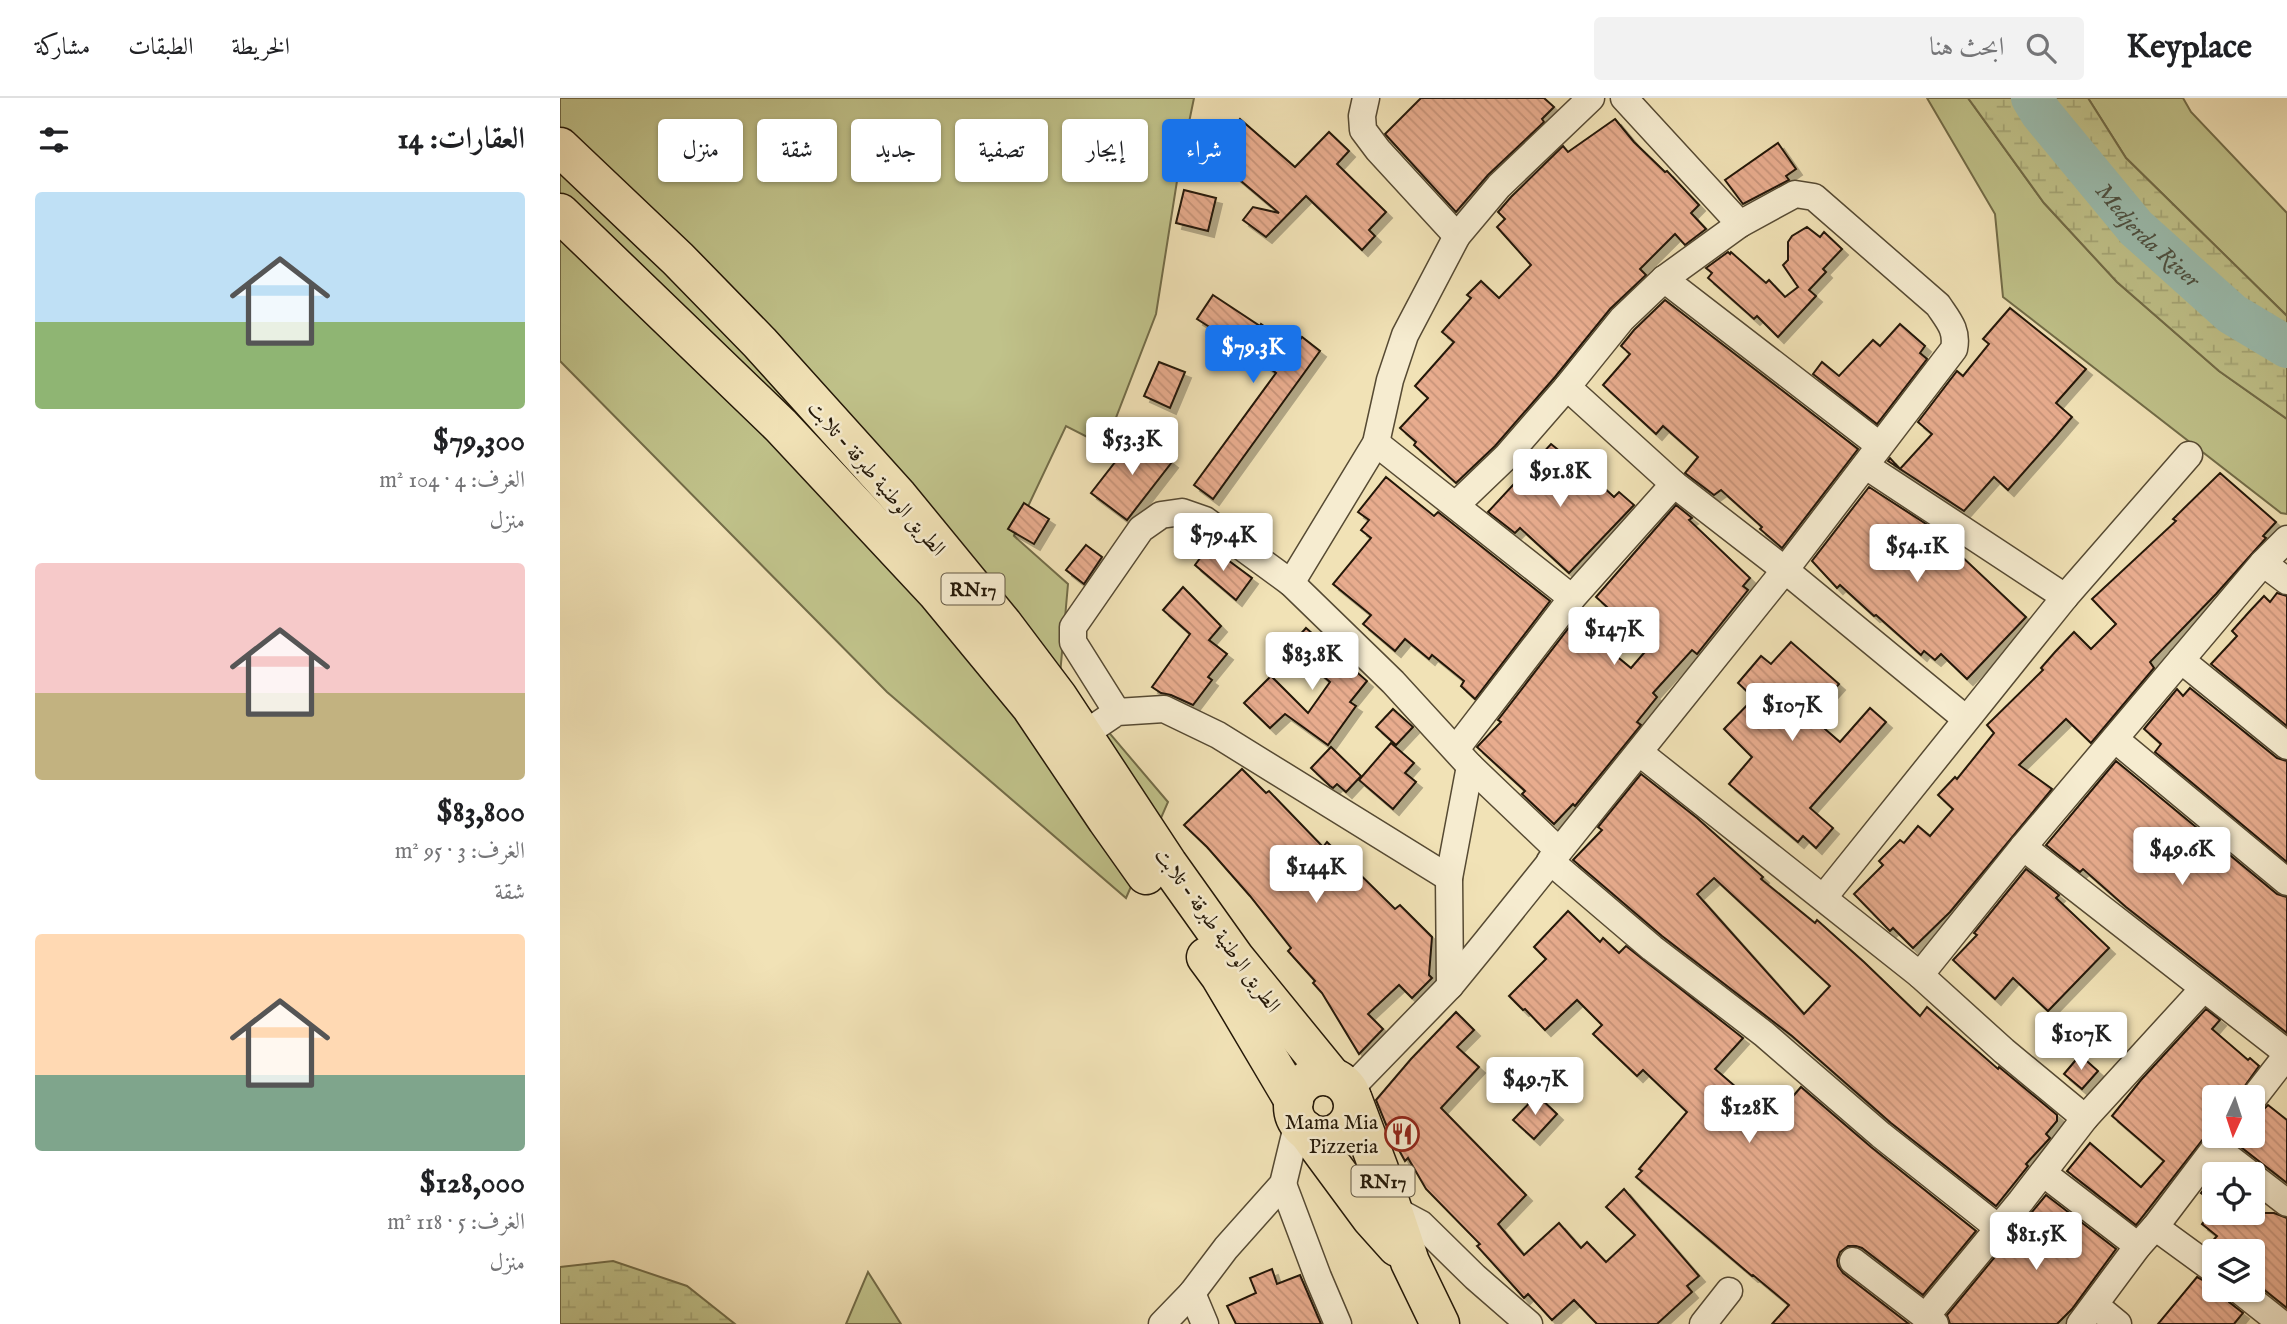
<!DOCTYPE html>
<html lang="ar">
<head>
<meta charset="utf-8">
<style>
  body { margin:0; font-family:"IM FELL English",Amiri,serif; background:#f2f2f2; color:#202124; direction:rtl; height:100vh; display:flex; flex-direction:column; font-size:26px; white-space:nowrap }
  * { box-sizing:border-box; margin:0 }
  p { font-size:23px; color:#757577 }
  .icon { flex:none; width:38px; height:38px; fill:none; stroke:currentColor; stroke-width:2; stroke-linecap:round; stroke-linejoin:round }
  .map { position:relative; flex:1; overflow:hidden; direction:ltr }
  .details { display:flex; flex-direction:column; background:#fff; width:560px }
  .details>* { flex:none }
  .hud { position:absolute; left:21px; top:21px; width:665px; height:63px; direction:rtl; display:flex; gap:14px }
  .needle { width:46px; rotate:183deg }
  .fabs { position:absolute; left:1642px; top:987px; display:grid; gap:14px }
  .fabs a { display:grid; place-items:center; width:63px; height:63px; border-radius:7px; background:#fff; box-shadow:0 2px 5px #0004; font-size:35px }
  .price { position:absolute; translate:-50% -60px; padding:0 16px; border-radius:7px; background:#fff; color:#222; font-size:23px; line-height:46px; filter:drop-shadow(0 2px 4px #0008) }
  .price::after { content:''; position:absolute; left:50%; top:42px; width:21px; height:16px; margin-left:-10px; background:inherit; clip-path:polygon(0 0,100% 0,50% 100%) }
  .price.current { background:#1a73e8; color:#fff }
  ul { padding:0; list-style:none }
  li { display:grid; align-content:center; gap:14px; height:371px; padding:0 35px }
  li span { display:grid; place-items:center; height:217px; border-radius:7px; color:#555 }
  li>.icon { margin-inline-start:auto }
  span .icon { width:126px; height:126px; fill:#fffc; stroke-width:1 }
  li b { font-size:30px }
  h2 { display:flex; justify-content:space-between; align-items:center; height:84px; padding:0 35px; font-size:30px }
  .pill { padding:0 24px; border-radius:7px; background:#fff; box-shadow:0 2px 5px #0004; font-size:24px; line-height:63px }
  .pill.current { background:#1a73e8; color:#fff }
  header { display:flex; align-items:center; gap:42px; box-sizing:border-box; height:98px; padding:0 35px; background:#fff; border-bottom:2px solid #e0e0e0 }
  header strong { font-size:33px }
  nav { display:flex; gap:38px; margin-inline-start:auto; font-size:24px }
  .search { width:490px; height:63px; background:#f2f2f2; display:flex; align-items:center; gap:18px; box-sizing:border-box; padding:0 24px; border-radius:7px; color:#757577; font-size:26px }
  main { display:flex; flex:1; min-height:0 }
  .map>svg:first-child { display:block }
</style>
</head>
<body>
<header>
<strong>Keyplace</strong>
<div class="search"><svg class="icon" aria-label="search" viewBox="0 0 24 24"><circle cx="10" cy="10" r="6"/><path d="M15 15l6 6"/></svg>ابحث هنا</div>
<nav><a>الخريطة</a><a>الطبقات</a><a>مشاركة</a></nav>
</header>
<main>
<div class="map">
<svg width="1727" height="1226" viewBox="0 0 1727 1226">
  <defs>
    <pattern id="wetland-marsh" width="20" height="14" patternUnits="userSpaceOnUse" patternTransform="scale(1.75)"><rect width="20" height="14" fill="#c0c28a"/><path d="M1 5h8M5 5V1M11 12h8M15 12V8" fill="none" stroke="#a5a676"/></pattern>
    <pattern id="building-back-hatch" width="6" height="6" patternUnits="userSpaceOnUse" patternTransform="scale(1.75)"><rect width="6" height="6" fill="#e8ac8e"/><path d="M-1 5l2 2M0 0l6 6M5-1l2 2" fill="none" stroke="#c79379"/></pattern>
    <filter id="shadow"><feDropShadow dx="6" dy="6" stdDeviation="0" flood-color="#0004"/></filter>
  </defs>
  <rect width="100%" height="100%" fill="#f1e2b6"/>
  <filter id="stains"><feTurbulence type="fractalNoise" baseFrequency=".00286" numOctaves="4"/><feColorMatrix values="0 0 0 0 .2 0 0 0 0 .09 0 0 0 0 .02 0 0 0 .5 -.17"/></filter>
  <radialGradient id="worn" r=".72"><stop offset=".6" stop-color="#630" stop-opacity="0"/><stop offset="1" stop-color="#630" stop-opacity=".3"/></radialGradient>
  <g fill="#c0c28a" stroke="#726c48" stroke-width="2">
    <path d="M0,0h634l-17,83 -21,133 -51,132 -39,-20 -52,110 54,48 -8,91 108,127 -42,96 -239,-206 -327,-331z"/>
    <path d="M1367,0h41l76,105 73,79 102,89 68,48v95l-6,-1 -278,-216 -8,-83z"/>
    <path d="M1528,0h95l8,14 96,101v103l-161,-158z"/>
    <path d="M308,1174l33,52h-55z"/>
  </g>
  <g fill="url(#wetland-marsh)" stroke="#726c48" stroke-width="2">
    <path d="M1408,0h120l38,60 161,158v103l-68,-48 -102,-89 -73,-79z"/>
    <path d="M53,1163l74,25 48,38h-175v-57z"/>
  </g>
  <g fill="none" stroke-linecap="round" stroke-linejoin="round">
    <path stroke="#9bbdaf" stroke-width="42" id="s1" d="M1472,0l9,15 95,115 96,86 55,33"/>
  </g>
  <g fill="url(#building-back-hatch)" stroke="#231707" stroke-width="2" fill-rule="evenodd" filter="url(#shadow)">
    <path d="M861,0h123l10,9 -12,12 2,3 -56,53 -32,37 -71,-78z"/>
    <path d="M680,21l55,48 34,-35 20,19 -12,13 49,48 -17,18 6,6 -13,14 -56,-54 -40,41 -23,-17 10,-13 26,6 -69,-58z"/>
    <path d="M1055,21l19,23 31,30 2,-1 32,34 -8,8 15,16 -21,16 -10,-11 -35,35 6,6 -36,34 -55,68 -60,69 -39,37 -42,-38 2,-3 -16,-14 28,-30 -13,-12 39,-44 -12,-10 29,-34 -4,-3 14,-14 18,17 32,-33 -34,-38 8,-8 -7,-7 13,-15 52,-51 5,6z"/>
    <path d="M1218,45l18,26 -10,7 3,4 -46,24 -18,-24z"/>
    <path d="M624,92l32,8 -8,33 -32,-8z"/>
    <path d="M1247,129l13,10 4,-5 18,17 -19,20 3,3 -17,18 7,6 -38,41 -21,-21 -3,3 -46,-41 4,-5 -6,-5 22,-16 2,2 1,-2 35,31 3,-3 16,17 13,-10 -15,-22 5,-5v-18l4,-6z"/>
    <path d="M653,197l47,31 1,-2 33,24 8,-11 18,14 -107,148 -19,-14 82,-112 -52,-40 -2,2 -25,-16z"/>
    <path d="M1105,202l193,149 -76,99 -22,-19 2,-2 -41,-37 -7,5 -29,-22 13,-16 -35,-31 -7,8 -53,-49 27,-31 -9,-8 13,-16z"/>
    <path d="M1450,210l76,61 -30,34 16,14 -18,21 -46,52 -14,-13 -30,34 -76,-50 2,-3 10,11 32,-35 -14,-12 39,-51 6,5 26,-32 -6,-5z"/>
    <path d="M1340,226l25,22 -5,7 7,6 -50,65 -64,-50 9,-12 17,14 34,-36 7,6z"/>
    <path d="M599,264l26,10 -15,36 -26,-12z"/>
    <path d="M577,336l35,28 -45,58 -36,-27z"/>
    <path d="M991,346l16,13 -3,3 32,29 4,-5 14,13 5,-5 15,13 -65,68 -49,-45 -5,5 -27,-21z"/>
    <path d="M1660,375l56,49 -13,14 3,2 -50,56 -66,68 4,6 -63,75 -25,-24 -47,46 33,24 -102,123 -37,36 -20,-20 -3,3 -1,-1 -35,-36 29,-29 -4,-4 21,-21 4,3 14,-17 12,10 23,-27 -15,-14 17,-18 2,2 37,-46 -7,-8 56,-55 -2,-2 14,-16 19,-20 17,17 25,-25 -24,-25 84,-78 -3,-2z"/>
    <path d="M826,379l48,39 4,-4 112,89 -75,98 -14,-13 3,-5 -32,-26 -3,4 -24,-20 -10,12 -32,-27 8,-9 -38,-31 38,-46 -10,-8 8,-10 -11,-8z"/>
    <path d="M1309,389l74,48 -2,2 85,80 -59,62 -26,-25 -6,6 -11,-9 -3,4 -45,-40 -2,1 -34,-31 -3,3 -25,-27z"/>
    <path d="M464,405l25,16 -15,25 -26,-15z"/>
    <path d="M1116,407l16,13 -3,2 61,58 -7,8 5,4 -51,64 -5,-4 -39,43 4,4 -20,25 4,3 -66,81 -2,-2 -19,20 -32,-30 3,-3 -48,-44 24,-25 -3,-2 76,-99 57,47 19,-22 -54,-49z"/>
    <path d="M526,447l16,12 -18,27 -18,-14z"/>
    <path d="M649,448l43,32 -16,22 -41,-35z"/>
    <path d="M623,489l38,39 -12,14 18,14 -19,23 4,3 -19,25 -22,-10 -10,-2 -9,-6 38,-53 -27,-24z"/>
    <path d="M1717,495l10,3v130l-76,-62 26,-28 -5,-5 17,-19 15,-16 6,6z"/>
    <path d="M746,530l61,53 -17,21 6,4 -28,39 -43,-31 -15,14 -26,-25 27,-27 37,37 22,-31 -41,-35z"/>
    <path d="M1231,544l48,42 -29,32 30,26 30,-34 16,14 -76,86 23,20 -17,20 -13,-12 -5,6 -69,-58 23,-27 -28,-28 30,-31 -16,-15 23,-27 10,8z"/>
    <path d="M1630,590l87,70 10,3v101l-132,-110 6,-8 -17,-15 33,-40 6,7z"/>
    <path d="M833,611l20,18 -17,18 -20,-18z"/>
    <path d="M831,645l23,20 -9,10 11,9 -23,27 -34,-29z"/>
    <path d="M771,649l30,29 -15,16 -9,-8 -4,4 -3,-2 -19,-18z"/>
    <path d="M1556,663l161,133 10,3v136l-161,-126 -43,-38 -3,3 -34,-27z"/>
    <path d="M682,671l24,24 3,-2 54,56 4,-5 68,67 5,-4 32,32 -3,38 3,3 -20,20 -13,-13 -31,29 15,15 -24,25 -37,-61 -9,-10 2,-2 -27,-30 3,-3 -41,-52 -43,-49 -23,-22z"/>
    <path d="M1081,676l56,44 66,59 -2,2 54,44 2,-3 47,42 56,54 7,-9 71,62 1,-2 58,48v6l-11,13 4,4 -24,26 2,2 -32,40 -105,-83 -99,-87 -130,-100 -89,-76 29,-30 -4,-3zM1154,780l116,108 -26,28 -107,-120z"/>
    <path d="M1466,771l33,26 -3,3 53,50 -61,63 -35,-33 -18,21 -42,-39 24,-25 -3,-2z"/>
    <path d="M1008,813l32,31 3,-4 16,15 7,-7 117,92 -28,31 43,37 2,-1 14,13 27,-31 70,60 105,84 -53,64 -61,-47 -6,-2h-8l-8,6 -3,8 1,6 5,7 66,51h-137l17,-19 -36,-30 -1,1 -116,-99 6,-6 -3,-2 48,-57 -44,-42 -6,6 -44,-42 9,-9 -25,-25 -32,30 -20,-21 -2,1 -14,-14 37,-37 -12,-12z"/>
    <path d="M1646,911l14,11 -8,9 36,31 2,-2 9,8 -22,31h-23v28l-78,100 -69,-54 23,-28 51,44 23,-26 -52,-45 29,-36z"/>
    <path d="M896,914l18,18 -17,17 22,20 -38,41 85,87 -28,29 26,31 35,-32 22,25 6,-6 19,20 29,-27 -29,-28 18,-18 75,87 -12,10 5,6 -35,32h-60l-23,-24 -22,20 -24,-26 -4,4 -7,-8 -40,-44 3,-2 -54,-55 -18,-31 -3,3 -16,-29 -13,-32 35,-41z"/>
    <path d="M1520,957l18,16 -16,18 -18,-15z"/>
    <path d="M977,997l20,19 -23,25 -21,-19z"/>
    <path d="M1708,1007l19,15v63l-50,-39 2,-8h13v-21l7,-1z"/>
    <path d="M1654,1078v27l-13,-10z"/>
    <path d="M1486,1097l70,54 -44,60 -15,15h-107l-3,-9z"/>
    <path d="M1651,1115h63l13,5v90l-35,-28v-29h-37l-7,-5 9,-10 -15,-12z"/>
    <path d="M712,1171l5,15 23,-9 21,49h-85l-9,-18 29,-13 -6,-15z"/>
    <path d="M1637,1179l17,9v4h10l5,12 14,11 -9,11h-76z"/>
  </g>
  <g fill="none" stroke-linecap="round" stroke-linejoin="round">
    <g stroke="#564a33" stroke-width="29">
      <g id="street">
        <path d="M806,0l-4,18 1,14 15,20 79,86"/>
        <path d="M1064,0l116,126"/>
        <path d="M1104,181l215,166"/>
        <path d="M1007,289l107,97 111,86 181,149"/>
        <path d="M816,345l196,155"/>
        <path d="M1306,368l199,131"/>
        <path d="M1703,465l24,18"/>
        <path d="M731,485l85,-140 14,-63 15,-45 52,-99 42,-50 92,-88"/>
        <path d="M1621,562l106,86"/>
        <path d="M557,614l-44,-70v-15l68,-98 20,-14 21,-3 23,8 86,63 102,99 77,84 88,84"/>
        <path d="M523,637l34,-23 47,-3 54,26 231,143"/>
        <path d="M1556,642l171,142"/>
        <path d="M896,651l116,-151 102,-114"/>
        <path d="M1080,655l280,222 84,76 81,67"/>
        <path d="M1463,749l264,206"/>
        <path d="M990,763l102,87 112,86 117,101 116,92"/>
        <path d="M1264,799l241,-300 124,-142"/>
        <path d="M1360,877l103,-128 240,-284 24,-24"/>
        <path d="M890,888l-1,-108 21,-112"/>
        <path d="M789,992l101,-104 36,-44 299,-372 169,-221c4,-19 -6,-29 -16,-44l-124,-108 -19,-3 -55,30 -76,55 -42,40 -55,68 -61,70 -50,48"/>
        <path d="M1692,1002l35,-45"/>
        <path d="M1655,1049l35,27"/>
        <path d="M1483,1075l95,73"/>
        <path d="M1692,1078l35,27"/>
        <path d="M723,1086l35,93 20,47"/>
        <path d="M826,1114l7,-3 28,15 54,53 54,47"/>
        <path d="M1595,1129l59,43"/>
        <path d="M1293,1163l82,63"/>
        <path d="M1679,1192l43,34"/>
        <path d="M632,1195l13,31"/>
        <path d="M1535,1207l23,19"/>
        <path d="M1366,1218l95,-115 64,-83 118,-129"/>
        <path d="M602,1226l30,-31 34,-45 57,-64 15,-62"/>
        <path d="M1143,1226l26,-33"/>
        <path d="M1520,1226l58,-78 17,-19 69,-91"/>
      </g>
    </g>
    <g stroke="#231707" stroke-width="41">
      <g id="primary">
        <path d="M0,49l118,112 82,84 138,153 105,128 55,73 110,167 67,94 97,119"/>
        <path d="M0,115l221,213 155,166 95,115 76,113 39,55"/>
        <path d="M646,859l14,19 74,125"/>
        <circle cx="763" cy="1008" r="30"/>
        <path d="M793,1002l26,69 31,93 30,62"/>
        <path d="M746,1032l65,88 26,29"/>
      </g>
    </g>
    <use href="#street" stroke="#f6ecd0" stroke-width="26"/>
    <use href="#primary" stroke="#f1e2b6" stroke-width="38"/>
  </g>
  <defs>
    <g id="restaurant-ring" transform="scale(1.75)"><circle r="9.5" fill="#f6ecd0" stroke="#8f2418" stroke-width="1.5"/><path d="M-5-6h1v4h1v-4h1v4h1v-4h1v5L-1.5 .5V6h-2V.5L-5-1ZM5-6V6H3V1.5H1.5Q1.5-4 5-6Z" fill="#8f2418"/></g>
  </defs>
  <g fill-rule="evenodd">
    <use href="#restaurant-ring" x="842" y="1036"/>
  </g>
  <g text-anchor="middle" stroke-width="5" stroke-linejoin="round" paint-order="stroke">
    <g fill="#f6ecd0" stroke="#625743" stroke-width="2">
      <rect x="381.5" y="475.5" width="63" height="31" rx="5"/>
      <rect x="791.5" y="1067.5" width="63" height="31" rx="5"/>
    </g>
    <g font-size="19" font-weight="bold" fill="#231707">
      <text x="413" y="498">RN17</text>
      <text x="823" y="1090">RN17</text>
    </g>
    <g font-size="21" fill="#231707" stroke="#f6ecd0">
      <text transform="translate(317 380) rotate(49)" y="7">الطريق الوطنية طبرقة - تلابت</text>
      <text transform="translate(658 832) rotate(54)" y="7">الطريق الوطنية طبرقة - تلابت</text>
    </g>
    <g font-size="21" fill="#231707" stroke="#f6ecd0" text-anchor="end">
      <text x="818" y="1031">Mama Mia<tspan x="818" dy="24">Pizzeria</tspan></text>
    </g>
    <g font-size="23" font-style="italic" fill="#4d5142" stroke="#f6ecd0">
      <text dy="8" stroke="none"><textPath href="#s1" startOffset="180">Medjerda River</textPath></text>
    </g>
  </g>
  <rect width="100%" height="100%" filter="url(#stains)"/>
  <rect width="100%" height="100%" fill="url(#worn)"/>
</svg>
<div class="fabs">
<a><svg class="needle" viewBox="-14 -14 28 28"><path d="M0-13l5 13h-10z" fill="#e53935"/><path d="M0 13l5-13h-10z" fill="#757577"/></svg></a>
<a><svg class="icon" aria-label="locate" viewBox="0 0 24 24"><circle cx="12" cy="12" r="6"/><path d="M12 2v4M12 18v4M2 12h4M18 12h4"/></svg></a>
<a><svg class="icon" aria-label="layers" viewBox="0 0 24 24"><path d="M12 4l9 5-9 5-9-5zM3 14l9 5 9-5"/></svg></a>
</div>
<b class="price current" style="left:693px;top:287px">$79.3K</b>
<b class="price" style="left:572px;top:379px">$53.3K</b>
<b class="price" style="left:1000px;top:411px">$91.8K</b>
<b class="price" style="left:663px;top:475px">$79.4K</b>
<b class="price" style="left:1357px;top:486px">$54.1K</b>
<b class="price" style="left:1054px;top:569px">$147K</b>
<b class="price" style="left:752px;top:594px">$83.8K</b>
<b class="price" style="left:1232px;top:645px">$107K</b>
<b class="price" style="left:1622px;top:789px">$49.6K</b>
<b class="price" style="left:756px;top:807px">$144K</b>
<b class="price" style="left:1521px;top:974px">$107K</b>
<b class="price" style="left:975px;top:1019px">$49.7K</b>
<b class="price" style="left:1189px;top:1047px">$128K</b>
<b class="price" style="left:1476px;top:1174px">$81.5K</b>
<div class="hud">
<a class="pill current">شراء</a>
<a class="pill">إيجار</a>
<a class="pill">تصفية</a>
<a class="pill">جديد</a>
<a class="pill">شقة</a>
<a class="pill">منزل</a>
</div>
</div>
<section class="details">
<h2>العقارات: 14<svg class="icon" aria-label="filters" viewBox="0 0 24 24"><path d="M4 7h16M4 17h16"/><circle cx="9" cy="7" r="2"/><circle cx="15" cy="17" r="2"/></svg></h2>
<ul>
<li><span style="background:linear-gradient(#bfe0f5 60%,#8fb573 0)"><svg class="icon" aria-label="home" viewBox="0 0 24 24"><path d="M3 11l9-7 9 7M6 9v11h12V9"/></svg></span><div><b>$79,300</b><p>الغرف: 4 · 104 m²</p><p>منزل</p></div></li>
<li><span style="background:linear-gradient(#f6c9c9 60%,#c2b280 0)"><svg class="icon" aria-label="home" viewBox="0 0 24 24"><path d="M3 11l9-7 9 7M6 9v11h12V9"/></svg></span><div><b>$83,800</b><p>الغرف: 3 · 95 m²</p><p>شقة</p></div></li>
<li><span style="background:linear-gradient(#ffd9b3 65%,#7fa58c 0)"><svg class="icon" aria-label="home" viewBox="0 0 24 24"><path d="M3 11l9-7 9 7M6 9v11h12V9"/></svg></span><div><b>$128,000</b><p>الغرف: 5 · 118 m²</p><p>منزل</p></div></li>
</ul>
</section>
</main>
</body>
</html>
